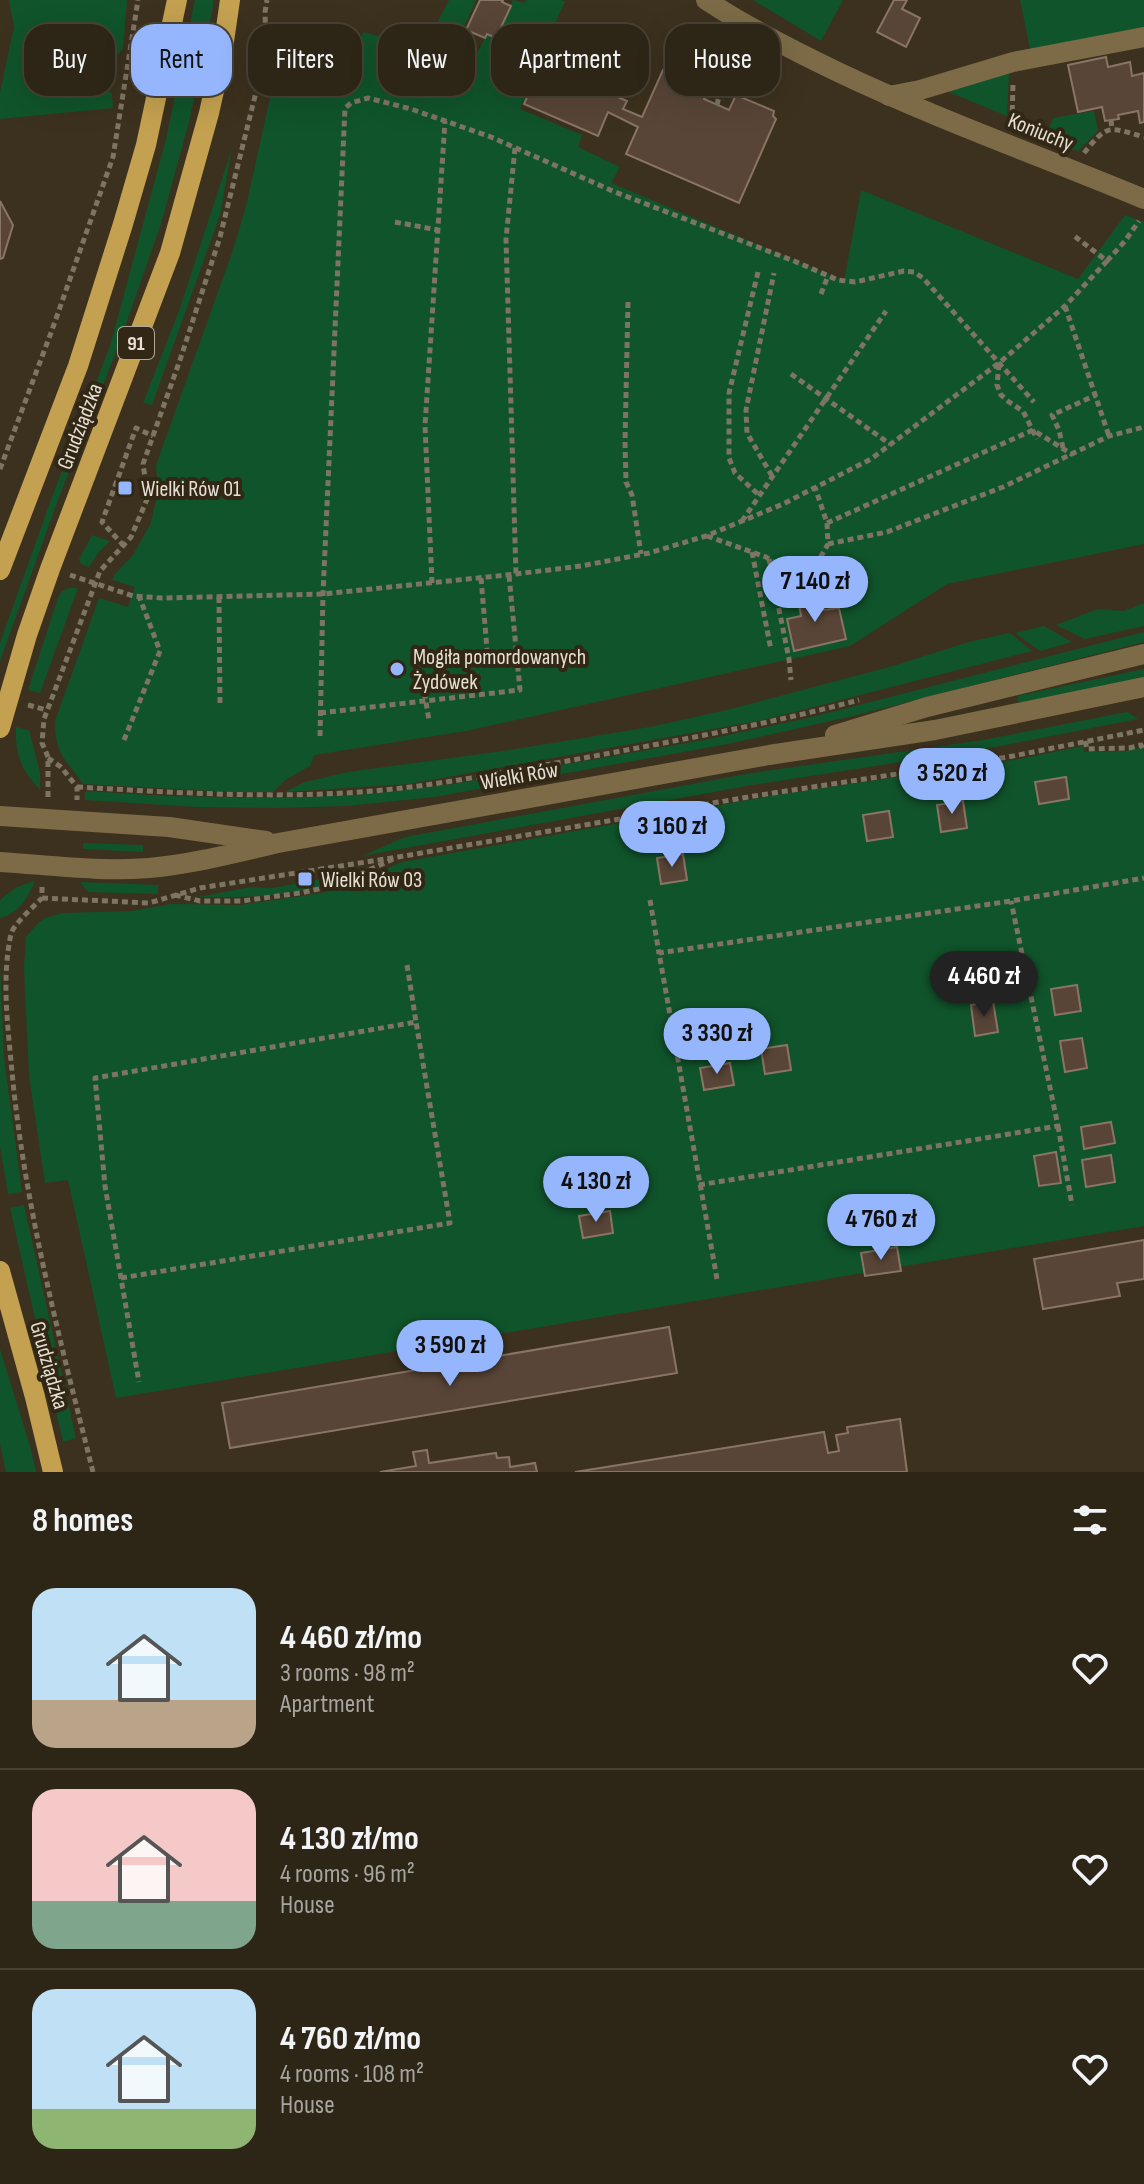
<!DOCTYPE html>
<html lang="en">
<head>
<meta charset="utf-8">
<style>
  body { margin:0; font-family:"Sofia Sans Condensed",sans-serif; background:#393123; color:#f1f3f6; height:100vh; display:flex; flex-direction:column; font-size:30px; white-space:nowrap }
  * { box-sizing:border-box; margin:0 }
  p { font-size:26px; color:#a7a5a1 }
  .icon { flex:none; width:44px; height:44px; fill:none; stroke:currentColor; stroke-width:2; stroke-linecap:round; stroke-linejoin:round }
  .map { position:relative; height:1472px; overflow:hidden }
  .side { display:flex; flex-direction:column; background:#2d2516; flex:1 }
  .side>* { flex:none }
  .hud { position:absolute; left:24px; top:24px; width:1096px; height:72px; display:flex; gap:16px }
  .price { position:absolute; translate:-50% -68px; padding:0 18px; border-radius:28px; background:#95b6fd; color:#111; font-size:26px; line-height:52px; filter:drop-shadow(0 2px 4px #0008) }
  .price::after { content:''; position:absolute; left:50%; top:48px; width:24px; height:18px; margin-left:-12px; background:inherit; clip-path:polygon(0 0,100% 0,50% 100%) }
  .price.selected { background:#222; color:#fff }
  ul { padding:0; list-style:none }
  li { display:flex; align-items:center; gap:24px; height:200px; padding:0 32px }
  li+li { border-top:2px solid #484235 }
  li span { display:grid; place-items:center; flex:none; width:224px; height:160px; border-radius:24px; color:#555 }
  li>.icon { margin-inline-start:auto }
  span .icon { width:96px; height:96px; fill:#fffc; stroke-width:1 }
  li b { font-size:34px }
  h2 { display:flex; justify-content:space-between; align-items:center; height:96px; padding:0 32px; font-size:34px }
  .chip { padding:0 28px; border-radius:24px; background:#2d2516; box-shadow:0 8px 32px #0002,0 0 0 2px #484235; font-size:28px; line-height:72px }
  .chip.selected { background:#95b6fd; color:#111 }
  .map>svg:first-child { display:block }
</style>
</head>
<body>
<div class="map">
<svg width="1144" height="1472" viewBox="0 0 1144 1472">
  <rect width="100%" height="100%" fill="#3c311e"/>
  <g fill="#10542b">
    <path d="M9,0h118l-4,49 -5,5 -11,1 -2,36 7,2 1,15 -113,11v-27l14,-65z"/>
    <path d="M195,0h18v7l-24,115 -28,102 -42,120 -61,156 -58,161v-18l52,-146 58,-151 56,-207z"/>
    <path d="M449,0h27l-16,36 -5,2 -13,-7 -4,-4v-6z"/>
    <path d="M513,0l12,3 1,-3h35l4,2 -11,23 72,36 -3,4h-12l-78,-33 -3,7 15,6 -25,64 62,26 -4,12 42,20 -9,16 233,98 17,-91 217,89 47,-64 19,7v322l-197,40 -97,62 -384,85 -152,24 -4,11 -25,14 -12,12h-41l-149,-8c-17,-25 -28,-29 -28,-63l44,-123 29,9 7,-20 -23,-7 3,-6 18,-19 18,-32 7,-32 -2,-26 77,-215 13,-44 36,-162c27,-19 34,-16 65,-14l1,6 13,1 2,-5 19,5 5,5 -2,19 26,15 5,-4 6,3 -5,14 22,9 10,-22 -14,-8 3,-5c32,14 36,-4 49,-29l9,4z"/>
    <path d="M753,0h90l-22,41z"/>
    <path d="M1020,0h124v28l-114,21z"/>
    <path d="M1009,73l-2,43 -63,-26z"/>
    <path d="M1094,111l4,20 -20,20 -34,-8 9,-25z"/>
    <path d="M232,148l-12,67 -68,190 -9,-2 37,-95z"/>
    <path d="M92,535l18,6 -12,12 -9,14 -8,-3 -2,-5z"/>
    <path d="M70,588h8l-38,105 -12,-3 30,-92 4,-7z"/>
    <path d="M1144,603v23l-59,13 -29,-14 42,-16 25,2z"/>
    <path d="M1044,626l28,16 -32,9 -25,-18z"/>
    <path d="M1144,632v10l-291,74 -125,28 -294,53 -87,9 -70,2 -80,-1 -112,-7v-9l82,5 116,2 87,-4 84,-10 255,-45 99,-21z"/>
    <path d="M1010,633l22,18 -269,69 -354,64 -124,8 20,-10 43,-10 155,-21 147,-24 81,-18 162,-43 79,-25z"/>
    <path d="M1144,669v8l-125,27 -2,-8z"/>
    <path d="M1127,712l11,7 -153,30 -233,36 -390,71 43,-19 347,-64 231,-33z"/>
    <path d="M16,727l13,3 11,43v17c-19,-21 -25,-34 -24,-63z"/>
    <path d="M1083,746l1,6 42,-1 18,-4v479l-1028,172 -48,-218 -23,3 -16,-107 -5,-108 2,-31 12,-14 7,-5 18,-5 68,-2 40,-7 69,1 82,-12 39,-13 41,-18 374,-67 243,-36z"/>
    <path d="M83,843l60,2v7l-60,-3z"/>
    <path d="M353,870h11c-49,25 -112,29 -166,27l53,-10 20,1 62,-11z"/>
    <path d="M35,881c-7,17 -16,32 -35,37v-17c10,-12 20,-16 35,-20z"/>
    <path d="M80,882l78,3v9l-70,-2z"/>
    <path d="M0,964l4,94 18,134 -14,2 -8,-47z"/>
    <path d="M24,1205l52,233 -13,4 -53,-234z"/>
    <path d="M0,1349l30,97 6,26h-30l-6,-28z"/>
  </g>
  <g fill="#584537" stroke="#8a7466" stroke-width="2">
    <path d="M480,0h23l-1,2 9,4 -15,32 -9,-4 -2,4 -19,-8z"/>
    <path d="M894,0h13l-5,9 18,9 -14,29 -29,-15z"/>
    <path d="M549,46l74,32 -8,18 12,5 -4,8 19,8 21,-47 5,1 4,-4 39,17 -7,15 25,11 7,-15 38,16 -1,5 3,3 -37,84 -113,-49 12,-27 -30,-15 -10,24 -74,-32z"/>
    <path d="M1106,57l2,10 22,-5 2,14 12,-3v49l-4,1 -2,-12 -20,4 1,4 -14,2 -3,-14 -24,5 -10,-47z"/>
    <path d="M0,201l13,24 -10,33 -3,1z"/>
    <path d="M820,594l4,16 15,-2 7,31 -52,12 -7,-32 14,-3 -3,-18z"/>
    <path d="M1066,777l3,22 -30,5 -4,-22z"/>
    <path d="M963,801l4,27 -26,4 -4,-27z"/>
    <path d="M889,811l4,26 -26,4 -4,-26z"/>
    <path d="M683,854l4,26 -26,4 -4,-26z"/>
    <path d="M1077,985l4,26 -26,4 -4,-26z"/>
    <path d="M993,1001l5,31 -23,4 -4,-31z"/>
    <path d="M1082,1038l5,30 -22,4 -5,-31z"/>
    <path d="M787,1045l4,25 -26,4 -4,-25z"/>
    <path d="M730,1063l4,22 -30,5 -4,-22z"/>
    <path d="M1111,1122l4,21 -31,6 -3,-22z"/>
    <path d="M1056,1152l5,31 -22,3 -5,-30z"/>
    <path d="M1111,1155l4,27 -29,5 -4,-27z"/>
    <path d="M610,1211l3,22 -30,5 -4,-22z"/>
    <path d="M1144,1240v39l-27,4 3,13 -77,13 -9,-50z"/>
    <path d="M897,1247l4,24 -36,5 -4,-23z"/>
    <path d="M669,1327l8,46 -447,75 -8,-45z"/>
    <path d="M900,1419l7,53h-332l249,-40 4,21 11,-2 -3,-16 12,-2 -1,-6z"/>
    <path d="M427,1450l2,13 67,-10 1,5 12,-1 1,10 25,-4 2,9h-157l36,-6 -3,-14z"/>
  </g>
  <g fill="none" stroke-linecap="round" stroke-linejoin="round">
    <g stroke="#7d7464" stroke-width="5" stroke-dasharray="6 4" stroke-linecap="butt">
      <path d="M539,37l99,45"/>
      <path d="M717,105l9,-39"/>
      <path d="M1111,120l1,9"/>
      <path d="M1012,121l1,-38"/>
      <path d="M515,148l-9,91 10,335"/>
      <path d="M1084,153c24,-30 25,-26 60,-16"/>
      <path d="M395,222l43,8"/>
      <path d="M1107,261l18,-20 14,-20"/>
      <path d="M758,272l-29,121v65l6,15 24,22"/>
      <path d="M821,294l7,-18"/>
      <path d="M628,302l-3,140 1,40 6,13 9,59"/>
      <path d="M1065,306l44,130"/>
      <path d="M999,364l-2,21 4,10 8,7 14,9 14,28"/>
      <path d="M791,374l99,70"/>
      <path d="M1063,448l-4,-18 -7,-15 44,-20"/>
      <path d="M0,469l52,-139 61,-173 25,-157"/>
      <path d="M772,476l-25,-43 -1,-23 28,-137"/>
      <path d="M742,521l144,-210"/>
      <path d="M827,523l206,-93 40,25"/>
      <path d="M707,536l59,21 40,26 22,-39 -1,-21 -12,-36"/>
      <path d="M828,544l59,-12 116,-45 106,-51 35,-9"/>
      <path d="M124,546l-22,-24 34,-94 17,8"/>
      <path d="M752,552l19,98"/>
      <path d="M769,559l20,100 2,21"/>
      <path d="M70,575l63,21 29,2 161,-4 193,-20 65,-8 68,-13 57,-17 77,-32 88,-45 128,-96 66,-57 42,-45 -34,-26"/>
      <path d="M481,578l6,71"/>
      <path d="M432,583l-7,-157 20,-305"/>
      <path d="M219,597l1,107"/>
      <path d="M421,673l8,47"/>
      <path d="M28,705l19,5"/>
      <path d="M320,713l200,-23 -11,-115"/>
      <path d="M320,736l3,-142 22,-486 6,-5 17,-5 43,11 80,28 124,55 179,69 44,19 17,2 49,-11 10,1 9,6 111,124"/>
      <path d="M124,740l36,-89 -21,-55"/>
      <path d="M1085,741l2,8 42,-1 12,-3 3,6"/>
      <path d="M48,758l13,9 16,20v13"/>
      <path d="M77,787c89,5 178,11 268,6 76,-4 153,-20 228,-33 96,-18 192,-35 286,-60"/>
      <path d="M48,797v-40l-6,-14 2,-24 56,-148 31,-34 17,-40 -5,-33 38,-107 39,-120 46,-185 -1,-40 2,-12"/>
      <path d="M42,887v11c-8,8 -29,27 -31,36 -9,41 -4,86 0,127 12,140 48,275 82,411"/>
      <path d="M175,895l25,6h42l58,-8 37,-8 56,-26"/>
      <path d="M42,898l107,5 51,-15 198,-31 356,-61 254,-39 136,-27"/>
      <path d="M650,900l9,53"/>
      <path d="M407,965l9,57"/>
      <path d="M1058,1126l14,79"/>
      <path d="M699,1185l359,-59 -47,-225"/>
      <path d="M121,1278l329,-55 -34,-201 -321,56 10,108 34,196"/>
      <path d="M717,1279l-58,-326 352,-52 133,-23"/>
    </g>
    <g stroke="#7c6b46" stroke-width="20">
      <path d="M706,0c42,28 88,51 134,73 99,47 203,84 304,126"/>
      <path d="M889,96l31,-6 93,-28 131,-25"/>
    </g>
    <g stroke="#7c6b46" stroke-width="20">
      <path d="M835,735l92,-28 217,-53"/>
      <path d="M0,816l169,11 97,14"/>
      <path d="M0,862c49,3 100,10 149,6 44,-4 86,-15 129,-25l491,-88 166,-25 209,-43"/>
    </g>
    <g stroke="#c4a150" stroke-width="20">
      <path d="M0,570l78,-204 45,-142 23,-79 31,-145"/>
      <path d="M0,728l27,-93 23,-66 120,-316 39,-140 13,-58 8,-55"/>
      <path d="M0,1271l35,126 18,75"/>
    </g>
  </g>
  <g fill="#95b6fd" stroke="#322714" stroke-width="3">
    <rect x="117" y="480" width="16" height="16" rx="4"/>
    <circle cx="397" cy="669" r="8"/>
    <rect x="297" y="871" width="16" height="16" rx="4"/>
  </g>
  <g text-anchor="middle" stroke-width="8" stroke-linejoin="round" paint-order="stroke">
    <rect fill="#322714" stroke="#b0a89a" stroke-width="2" x="118" y="327" width="36" height="32" rx="6"/>
    <g font-size="20" font-weight="bold" fill="#e6dfd4">
      <text x="136" y="350">91</text>
    </g>
    <g font-size="22" fill="#e6dfd4" stroke="#322714">
      <text transform="translate(1041 131) rotate(22)" y="8">Koniuchy</text>
      <text transform="translate(79 426) rotate(-69)" y="8">Grudziądzka</text>
      <text transform="translate(519 775) rotate(-10)" y="8">Wielki Rów</text>
      <text transform="translate(50 1365) rotate(74)" y="8">Grudziądzka</text>
    </g>
    <g font-size="22" fill="#e6dfd4" stroke="#322714" text-anchor="start">
      <text x="141" y="496">Wielki Rów 01</text>
      <text x="413" y="664">Mogiła pomordowanych<tspan x="413" dy="25">Żydówek</tspan></text>
      <text x="321" y="887">Wielki Rów 03</text>
    </g>
  </g>
</svg>
<b class="price" style="left:815px;top:624px">7 140 zł</b>
<b class="price" style="left:952px;top:816px">3 520 zł</b>
<b class="price" style="left:672px;top:869px">3 160 zł</b>
<b class="price selected" style="left:984px;top:1019px">4 460 zł</b>
<b class="price" style="left:717px;top:1076px">3 330 zł</b>
<b class="price" style="left:596px;top:1224px">4 130 zł</b>
<b class="price" style="left:881px;top:1262px">4 760 zł</b>
<b class="price" style="left:450px;top:1388px">3 590 zł</b>
<div class="hud">
<a class="chip">Buy</a>
<a class="chip selected">Rent</a>
<a class="chip">Filters</a>
<a class="chip">New</a>
<a class="chip">Apartment</a>
<a class="chip">House</a>
</div>
</div>
<section class="side">
<h2>8 homes<svg class="icon" aria-label="filters" viewBox="0 0 24 24"><path d="M4 7h16M4 17h16"/><circle cx="9" cy="7" r="2"/><circle cx="15" cy="17" r="2"/></svg></h2>
<ul>
<li><span style="background:linear-gradient(#bfe0f5 70%,#b9a48a 0)"><svg class="icon" aria-label="home" viewBox="0 0 24 24"><path d="M3 11l9-7 9 7M6 9v11h12V9"/></svg></span><div><b>4 460 zł/mo</b><p>3 rooms · 98 m²</p><p>Apartment</p></div><svg class="icon" aria-label="heart" viewBox="0 0 24 24"><path d="M12 20l-8-8c-3-5 5-10 8-4 3-6 11-1 8 4z"/></svg></li>
<li><span style="background:linear-gradient(#f6c9c9 70%,#7fa58c 0)"><svg class="icon" aria-label="home" viewBox="0 0 24 24"><path d="M3 11l9-7 9 7M6 9v11h12V9"/></svg></span><div><b>4 130 zł/mo</b><p>4 rooms · 96 m²</p><p>House</p></div><svg class="icon" aria-label="heart" viewBox="0 0 24 24"><path d="M12 20l-8-8c-3-5 5-10 8-4 3-6 11-1 8 4z"/></svg></li>
<li><span style="background:linear-gradient(#bfe0f5 75%,#8fb573 0)"><svg class="icon" aria-label="home" viewBox="0 0 24 24"><path d="M3 11l9-7 9 7M6 9v11h12V9"/></svg></span><div><b>4 760 zł/mo</b><p>4 rooms · 108 m²</p><p>House</p></div><svg class="icon" aria-label="heart" viewBox="0 0 24 24"><path d="M12 20l-8-8c-3-5 5-10 8-4 3-6 11-1 8 4z"/></svg></li>
</ul>
</section>
</body>
</html>
